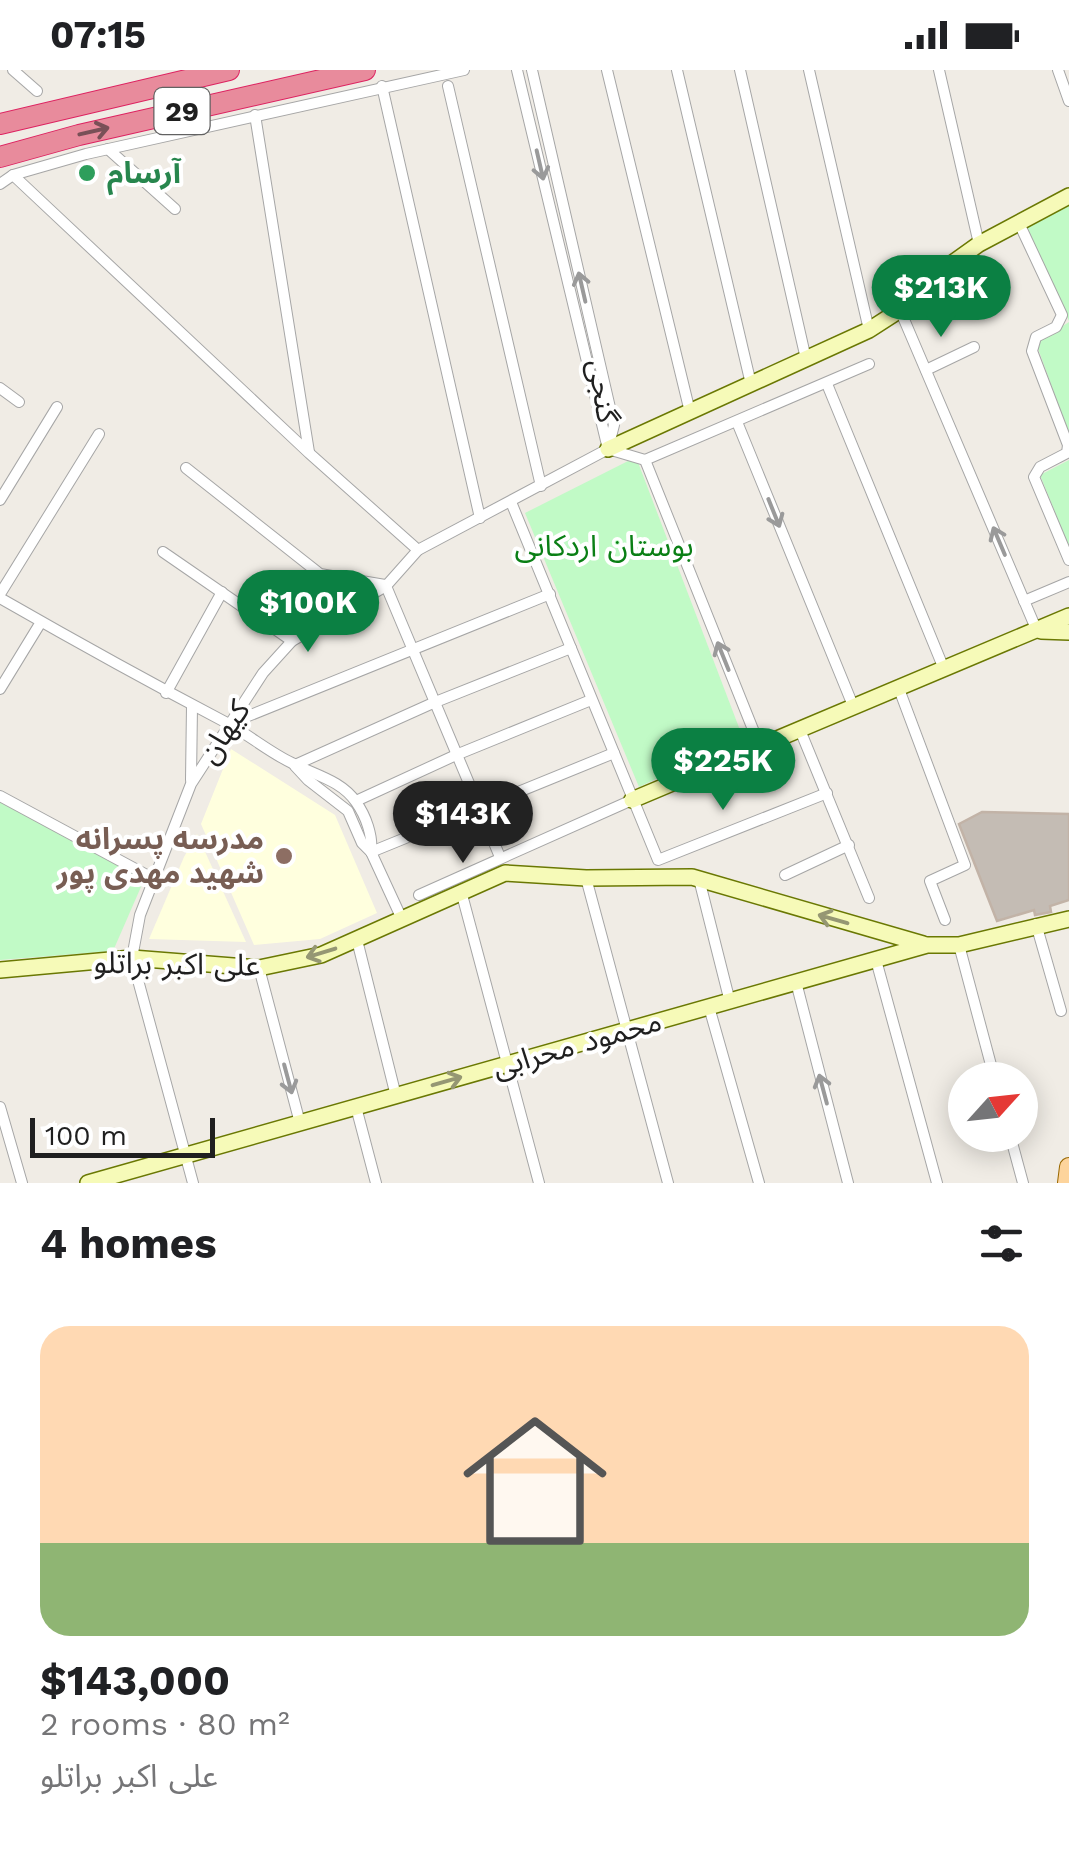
<!DOCTYPE html>
<html lang="en">
<head>
<meta charset="utf-8">
<style>
  body { margin:0; font-family:"Work Sans","Noto Sans Arabic",sans-serif; background:#f6f6f6; color:#202124; height:100vh; display:flex; flex-direction:column; font-size:38px; white-space:nowrap }
  * { box-sizing:border-box; margin:0 }
  p { font-size:32px; color:#757577 }
  .icon { flex:none; width:55px; height:55px; fill:none; stroke:currentColor; stroke-width:2; stroke-linecap:round; stroke-linejoin:round }
  .map { position:relative; height:1113px; overflow:hidden }
  .drawer { display:flex; flex-direction:column; background:#fff; flex:1 }
  .drawer>* { flex:none }
  .needle { width:65px; rotate:63deg }
  .controls { position:absolute; left:948px; top:992px; display:grid; gap:20px }
  .controls a { display:grid; place-items:center; width:90px; height:90px; border-radius:50%; background:#fff; box-shadow:0 5px 25px #0003; font-size:50px }
  .scale { position:absolute; left:30px; bottom:25px; width:185px; box-sizing:border-box; padding-left:10px; border:5px solid #1f1f1f; border-top:0; font-size:28px; line-height:35px; white-space:nowrap; color:#1f1f1f; -webkit-text-stroke:8px #fff; paint-order:stroke }
  .price { position:absolute; translate:-50% -85px; padding:0 22px; border-radius:35px; background:#0b8043; color:#fff; font-size:32px; line-height:65px; filter:drop-shadow(0 2px 5px #0008) }
  .price::after { content:''; position:absolute; left:50%; top:60px; width:30px; height:22px; margin-left:-15px; background:inherit; clip-path:polygon(0 0,100% 0,50% 100%) }
  .price.active { background:#222; color:#fff }
  ul { padding:0; list-style:none }
  li { display:grid; align-content:center; gap:20px; height:530px; padding:0 40px }
  li+li { border-top:2px solid #e0e0e0 }
  li span { display:grid; place-items:center; height:310px; border-radius:30px; color:#555 }
  li>.icon { margin-inline-start:auto }
  span .icon { width:180px; height:180px; fill:#fffc; stroke-width:1 }
  li b { font-size:42px }
  h2 { display:flex; justify-content:space-between; align-items:center; height:120px; padding:0 40px; font-size:42px }
  .status { display:flex; justify-content:space-between; align-items:center; height:70px; padding:0 50px; background:#fff; direction:ltr }
  .status svg { height:28px; fill:currentColor }
  .map>svg:first-child { display:block }
</style>
</head>
<body>
<div class="status"><b>07:15</b><svg viewBox="0 0 49 12"><path d="M0 12V9h3v3zM5 12V6h3v6zM10 12V3h3v9zM15 12V0h3v12zM26 1h20v11H26zM47 4h2v5h-2z"/></svg></div>
<div class="map">
<svg width="1069" height="1113" viewBox="0 0 1069 1113">
  <rect width="100%" height="100%" fill="#f0ece5"/>
  <g fill="#ffffde">
    <path d="M231,679l104,66 42,98 -57,26 -66,6 -53,-121z"/>
    <path d="M197,764l49,108 -97,-3 35,-82z"/>
  </g>
  <g fill="#c1fac6">
    <path d="M1069,130v121l-45,-99z"/>
    <path d="M1069,252v112l-33,-91z"/>
    <path d="M636,387l107,281 -104,49 -114,-274z"/>
    <path d="M1069,390v87l-29,-72z"/>
    <path d="M0,731l144,79 -31,71 -113,9z"/>
  </g>
  <path fill="#c4bcb4" stroke="#c2b3a7" stroke-width="2.5" d="M982,742l87,2v86l-19,6 1,6 -16,3 -1,-5 -37,11 -38,-97z"/>
  <g fill="none" stroke-linecap="round" stroke-linejoin="round">
    <g stroke="#a6a6a6" stroke-width="12">
      <g id="street">
        <path d="M13,0l24,21"/>
        <path d="M517,0l91,379"/>
        <path d="M532,0l82,355 -6,23"/>
        <path d="M607,0l83,342"/>
        <path d="M677,0l74,314"/>
        <path d="M740,0l66,289"/>
        <path d="M809,0l60,260"/>
        <path d="M939,0l40,174"/>
        <path d="M1058,0l11,31"/>
        <path d="M382,16l98,432"/>
        <path d="M448,16l93,400"/>
        <path d="M255,45l54,337"/>
        <path d="M108,79l67,60"/>
        <path d="M13,105l296,278 109,97"/>
        <path d="M0,114l13,-9 73,-21 378,-84"/>
        <path d="M1018,151l44,94 -6,12 -20,10 -4,14 36,94 -1,8 -27,14 -6,10 35,83"/>
        <path d="M900,240l137,321"/>
        <path d="M926,300l48,-23"/>
        <path d="M827,314l117,285"/>
        <path d="M0,318l19,14"/>
        <path d="M737,352l117,286"/>
        <path d="M645,390l115,287"/>
        <path d="M186,398l134,106 65,11"/>
        <path d="M0,430l57,-93"/>
        <path d="M511,432l147,358 169,-67"/>
        <path d="M163,482l129,89"/>
        <path d="M386,516l114,271"/>
        <path d="M0,524l99,-160"/>
        <path d="M0,528c75,43 151,85 227,125 22,12 42,29 65,40 22,12 49,17 64,39 10,14 17,34 15,50"/>
        <path d="M1024,531l45,-19"/>
        <path d="M0,619l41,-67"/>
        <path d="M899,619l66,176 -35,16 15,39"/>
        <path d="M166,623l56,-101"/>
        <path d="M231,653l319,-129"/>
        <path d="M800,660l69,168"/>
        <path d="M295,695l138,-62 138,-55"/>
        <path d="M295,696l13,14 40,31 14,32 9,9 30,65"/>
        <path d="M191,710l1,-74"/>
        <path d="M0,726l154,83"/>
        <path d="M356,731l100,-46 135,-55"/>
        <path d="M371,782l243,-99"/>
        <path d="M785,805l64,-30"/>
        <path d="M586,808l82,305"/>
        <path d="M699,809l31,123"/>
        <path d="M461,821l78,292"/>
        <path d="M419,825l213,-95"/>
        <path d="M1036,854l25,87"/>
        <path d="M357,870l39,156"/>
        <path d="M959,875l36,135"/>
        <path d="M876,890l61,223"/>
        <path d="M259,898l41,155"/>
        <path d="M796,912l52,201"/>
        <path d="M709,937l50,176"/>
        <path d="M0,1037l22,76"/>
        <path d="M356,1037l20,76"/>
        <path d="M1010,1065l13,48"/>
        <path d="M193,1113l-61,-225 8,-43 51,-131 72,-111 29,-32 94,-55 32,-36 190,-101 37,11 224,-96"/>
      </g>
    </g>
    <g stroke="#6a7803" stroke-width="18">
      <g id="secondary">
        <path d="M608,379l261,-119 31,-20 40,-38 39,-28 90,-48"/>
        <path d="M1041,561l28,1"/>
        <path d="M632,730l437,-184"/>
        <path d="M0,900l132,-12 127,10 62,-13 184,-82 81,5 106,-1 231,67"/>
        <path d="M88,1113l839,-238h32l110,-26"/>
      </g>
    </g>
    <g stroke="#996800" stroke-width="20">
      <path id="primary" d="M1067,1113l2,-16"/>
    </g>
    <g stroke="#dd2260" stroke-width="22">
      <g id="highway">
        <path d="M0,54l229,-54"/>
        <path d="M0,87l79,-22 286,-65"/>
      </g>
    </g>
    <use href="#street" stroke="#fff" stroke-width="10"/>
    <use href="#secondary" stroke="#f6fab8" stroke-width="15"/>
    <use href="#primary" stroke="#fdd49c" stroke-width="18"/>
    <use href="#highway" stroke="#e88b9c" stroke-width="20"/>
  </g>
  <defs><path id="oneway-shaft" d="M-6 0H5M1.5-3L5.5 0L1.5 3" fill="none" stroke-width="1.6" stroke-linecap="round" stroke-linejoin="round" transform="scale(2.5)"/></defs>
  <use stroke="#795057" href="#oneway-shaft" transform="translate(94 61) rotate(-13)"/>
  <g stroke="#9a9a9a">
    <use href="#oneway-shaft" transform="translate(540 95) rotate(77)"/>
    <use href="#oneway-shaft" transform="translate(582 217) rotate(-103)"/>
    <use href="#oneway-shaft" transform="translate(774 443) rotate(68)"/>
    <use href="#oneway-shaft" transform="translate(999 471) rotate(-113)"/>
    <use href="#oneway-shaft" transform="translate(723 586) rotate(-112)"/>
    <use href="#oneway-shaft" transform="translate(288 1009) rotate(75)"/>
    <use href="#oneway-shaft" transform="translate(823 1019) rotate(-105)"/>
  </g>
  <g stroke="#959773">
    <use href="#oneway-shaft" transform="translate(833 849) rotate(-164)"/>
    <use href="#oneway-shaft" transform="translate(321 883) rotate(163)"/>
    <use href="#oneway-shaft" transform="translate(447 1011) rotate(-16)"/>
  </g>
  <circle fill="#2e9e5b" stroke="#fff" stroke-width="4" cx="87" cy="103" r="10"/>
  <circle fill="#8d6e63" stroke="#fff" stroke-width="4" cx="284" cy="786" r="10"/>
  <g text-anchor="middle" stroke-width="8" stroke-linejoin="round" paint-order="stroke">
    <rect fill="#fff" stroke="#626262" stroke-width="2.5" x="154.5" y="18" width="55" height="46" rx="8"/>
    <g font-size="28" font-weight="bold" fill="#1f1f1f">
      <text x="182" y="51">29</text>
    </g>
    <g font-size="30" font-weight="bold" fill="#27864d" stroke="#fff" text-anchor="start">
      <text x="107" y="113">آرسام</text>
    </g>
    <g font-size="30" fill="#1f1f1f" stroke="#fff">
      <text transform="translate(603 321) rotate(81)" y="10">گنجی</text>
      <text transform="translate(224 662) rotate(-57)" y="10">کیهان</text>
      <text transform="translate(177 894) rotate(1)" y="10">علی اکبر براتلو</text>
      <text transform="translate(577 974) rotate(-16)" y="10">محمود محرابی</text>
    </g>
    <g font-size="30" fill="#0a7f15" stroke="#fff">
      <text x="604" y="486">بوستان اردکانی</text>
    </g>
    <g font-size="30" font-weight="bold" fill="#785e54" stroke="#fff" text-anchor="end">
      <text x="264" y="779">مدرسه پسرانه<tspan x="264" dy="34">شهید مهدی پور</tspan></text>
    </g>
  </g>
</svg>
<div class="controls">
<a><svg class="needle" viewBox="-14 -14 28 28"><path d="M0-13l5 13h-10z" fill="#e53935"/><path d="M0 13l5-13h-10z" fill="#757577"/></svg></a>
</div>
<div class="scale">100 m</div>
<b class="price" style="left:941px;top:270px">$213K</b>
<b class="price" style="left:308px;top:585px">$100K</b>
<b class="price" style="left:723px;top:743px">$225K</b>
<b class="price active" style="left:463px;top:796px">$143K</b>
</div>
<section class="drawer">
<h2>4 homes<svg class="icon" aria-label="filters" viewBox="0 0 24 24"><path d="M4 7h16M4 17h16"/><circle cx="9" cy="7" r="2"/><circle cx="15" cy="17" r="2"/></svg></h2>
<ul>
<li><span style="background:linear-gradient(#ffd9b3 70%,#8fb573 0)"><svg class="icon" aria-label="home" viewBox="0 0 24 24"><path d="M3 11l9-7 9 7M6 9v11h12V9"/></svg></span><div><b>$143,000</b><p>2 rooms · 80 m²</p><p>علی اکبر براتلو</p></div></li>
</ul>
</section>
</body>
</html>
